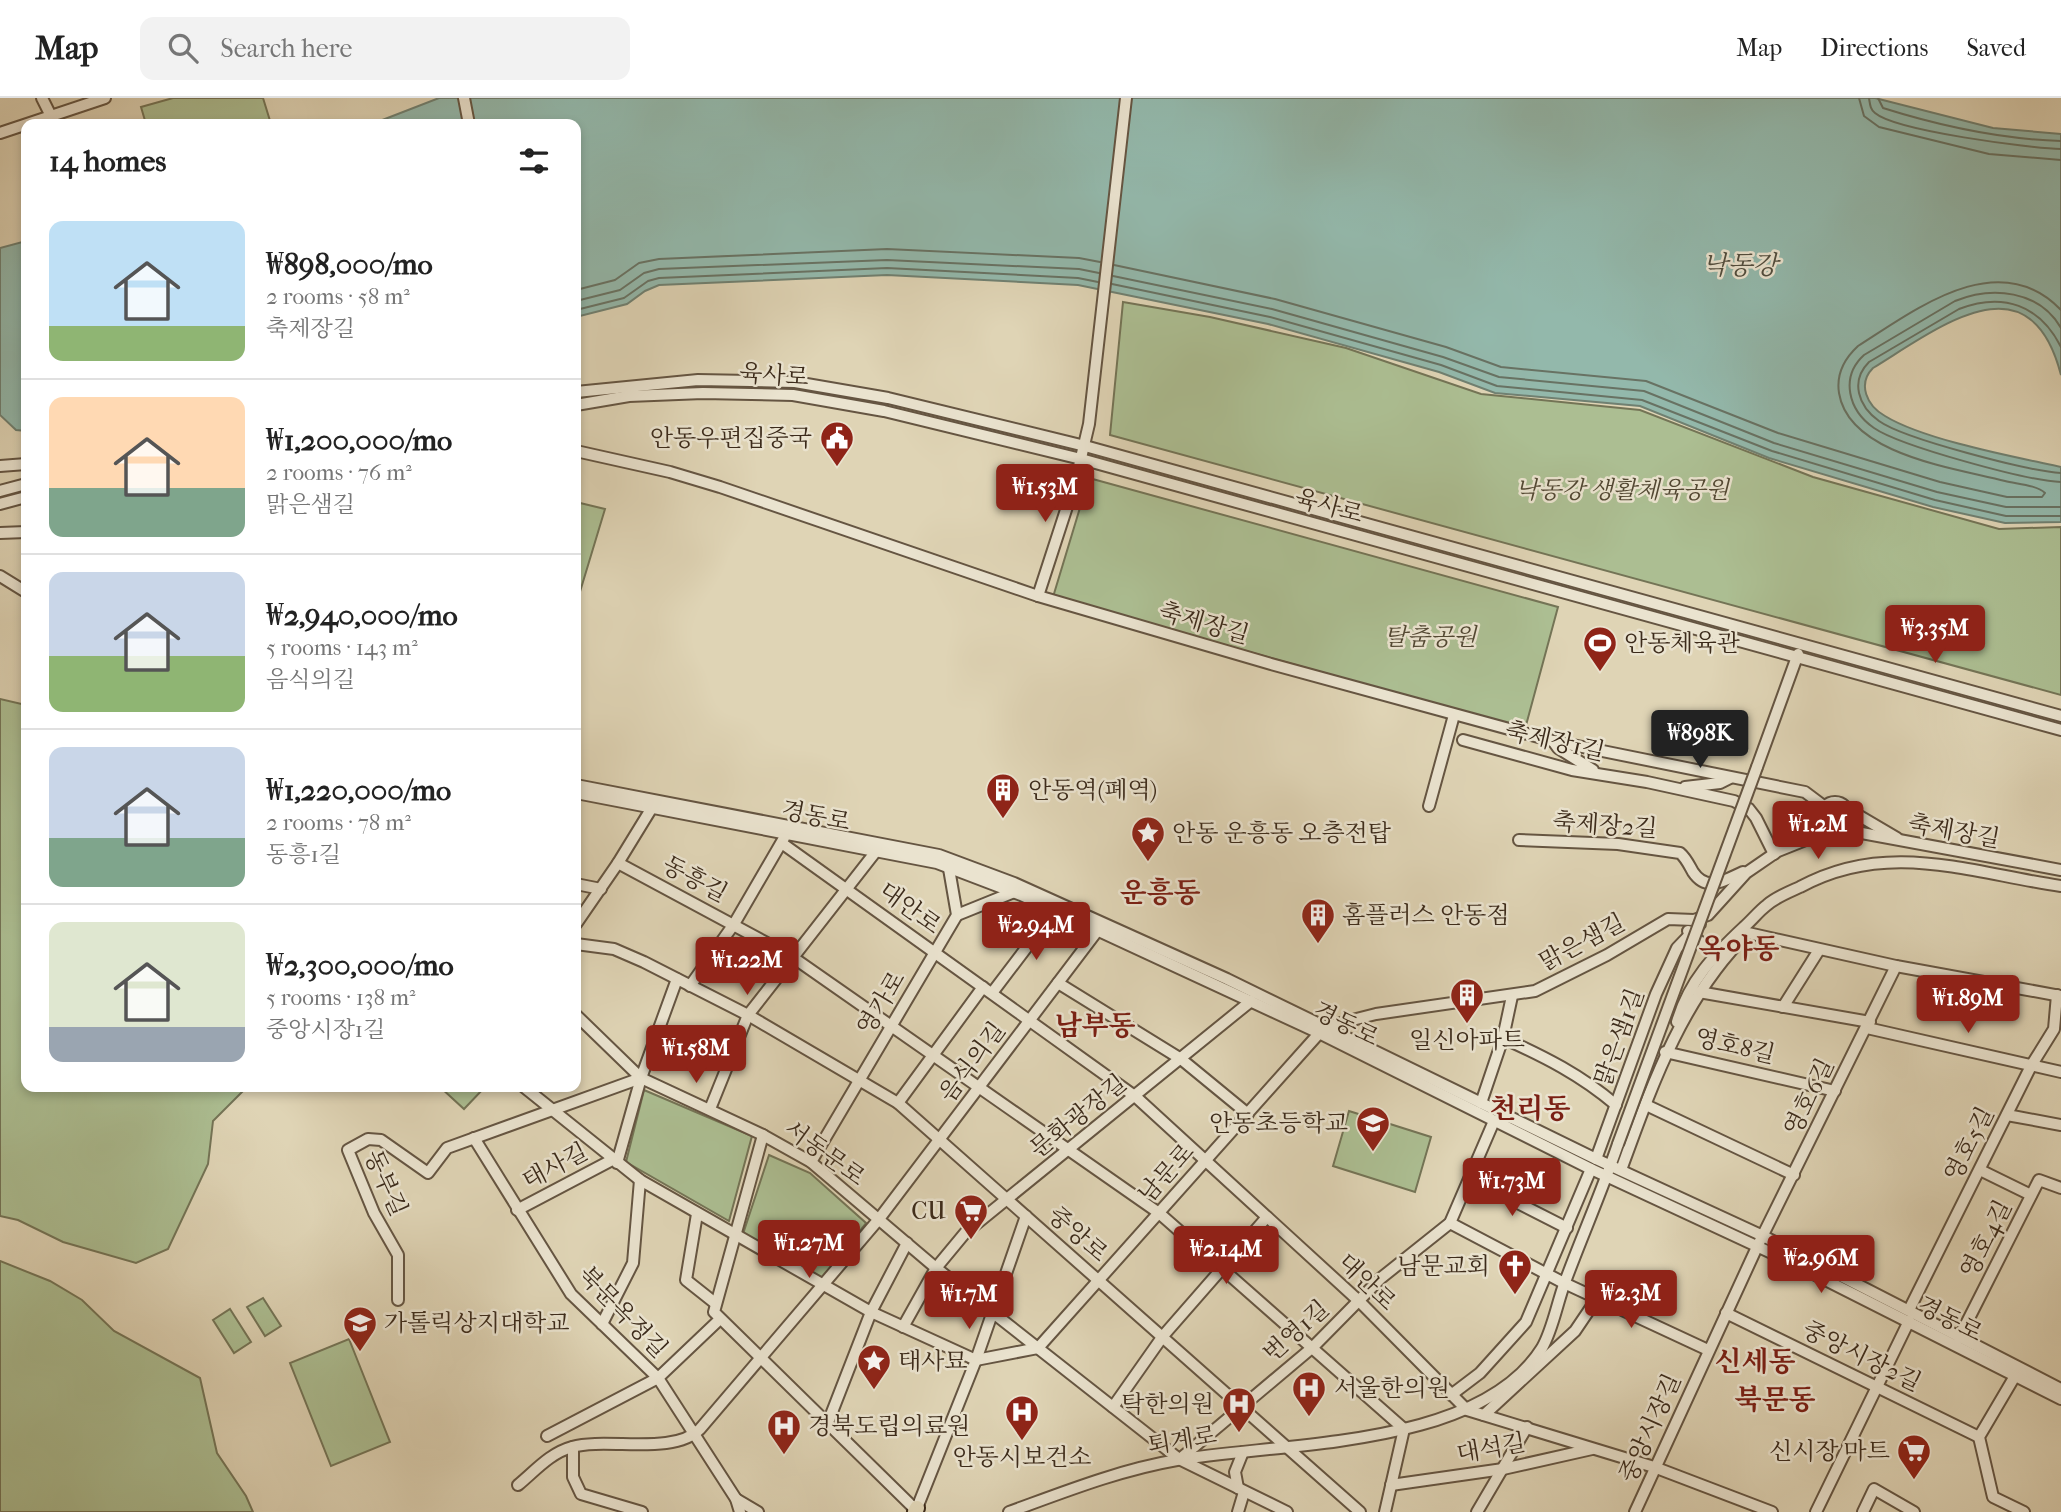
<!DOCTYPE html>
<html lang="en">
<head>
<meta charset="utf-8">
<style>
  body { margin:0; font-family:"IM FELL French Canon","Noto Serif KR",serif; background:#f2f2f2; color:#222; height:100vh; display:flex; flex-direction:column; font-size:26px; white-space:nowrap }
  * { box-sizing:border-box; margin:0 }
  p { font-size:23px; color:#767676 }
  .icon { flex:none; width:38px; height:38px; fill:none; stroke:currentColor; stroke-width:2; stroke-linecap:round; stroke-linejoin:round }
  .map { position:relative; flex:1; overflow:hidden }
  .drawer { position:absolute; left:21px; top:21px; width:560px; height:973px; display:flex; flex-direction:column; background:#fff; border-radius:14px; box-shadow:0 4px 10px #0003 }
  .drawer>* { flex:none }
  .price { position:absolute; translate:-50% -60px; padding:0 16px; border-radius:7px; background:#8f2418; color:#fff; font-size:23px; line-height:46px; filter:drop-shadow(0 2px 4px #0008) }
  .price::after { content:''; position:absolute; left:50%; top:42px; width:21px; height:16px; margin-left:-10px; background:inherit; clip-path:polygon(0 0,100% 0,50% 100%) }
  .price.on { background:#222; color:#fff }
  ul { padding:0; list-style:none }
  li { display:flex; align-items:center; gap:21px; height:175px; padding:0 28px }
  li+li { border-top:2px solid #e0e0e0 }
  li span { display:grid; place-items:center; flex:none; width:196px; height:140px; border-radius:14px; color:#555 }
  li>.icon { margin-inline-start:auto }
  span .icon { width:84px; height:84px; fill:#fffc; stroke-width:1 }
  li b { font-size:30px }
  h2 { display:flex; justify-content:space-between; align-items:center; height:84px; padding:0 28px; font-size:30px }
  header { display:flex; align-items:center; gap:42px; box-sizing:border-box; height:98px; padding:0 35px; background:#fff; border-bottom:2px solid #e0e0e0 }
  header strong { font-size:33px }
  nav { display:flex; gap:38px; margin-inline-start:auto; font-size:24px }
  .search { width:490px; height:63px; background:#f2f2f2; display:flex; align-items:center; gap:18px; box-sizing:border-box; padding:0 24px; border-radius:14px; color:#767676; font-size:26px }
  .map>svg:first-child { display:block }
</style>
</head>
<body>
<header>
<strong>Map</strong>
<div class="search"><svg class="icon" aria-label="search" viewBox="0 0 24 24"><circle cx="10" cy="10" r="6"/><path d="M15 15l6 6"/></svg>Search here</div>
<nav><a>Map</a><a>Directions</a><a>Saved</a></nav>
</header>
<div class="map">
<svg width="2061" height="1414" viewBox="0 0 2061 1414">
  <rect width="100%" height="100%" fill="#dfd4b5"/>
  <filter id="stains"><feTurbulence type="fractalNoise" baseFrequency=".00286" numOctaves="4"/><feColorMatrix values="0 0 0 0 .2 0 0 0 0 .09 0 0 0 0 .02 0 0 0 .5 -.17"/></filter>
  <radialGradient id="worn" r=".72"><stop offset=".6" stop-color="#630" stop-opacity="0"/><stop offset="1" stop-color="#630" stop-opacity=".3"/></radialGradient>
  <g fill="#acbe92" stroke="#747456" stroke-width="2">
    <path d="M173,0h90l8,26h-125l-5,-17z"/>
    <path d="M1123,204l87,15 136,31 135,46 159,16 173,67 186,52 62,-2v168l-951,-260z"/>
    <path d="M1089,380l469,129 -33,122 -472,-132z"/>
    <path d="M576,404l29,7 -29,96z"/>
    <path d="M0,601l26,6v382h221l-34,34 -5,43 -40,85 -32,14 -73,-21 -45,-22 -18,-4z"/>
    <path d="M440,989h45l-21,22z"/>
    <path d="M644,992l108,46 -23,85 -103,-59z"/>
    <path d="M1349,1013l82,26 -16,55 -82,-26z"/>
    <path d="M769,1057l41,18 56,50 -43,56 -80,-45z"/>
    <path d="M0,1163l50,20 32,19 32,31 86,47 17,75 29,43 7,16h-253z"/>
    <path d="M263,1200l18,28 -16,10 -18,-29z"/>
    <path d="M230,1211l21,33 -17,11 -21,-33z"/>
    <path d="M349,1241l41,103 -59,24 -41,-103z"/>
  </g>
  <g fill="#93b8ab" stroke="#708071" stroke-width="2">
    <path d="M439,0h1436l118,30 68,6v241c-31,-120 -121,-48 -188,-7 -16,16 -6,38 12,48 39,24 130,41 176,51v55l-56,1 -72,-16 -164,-49 -129,-52 -145,-13 -56,-21 -171,-48 -190,-39 -191,-10 -228,10 -14,6 -18,13 -51,13v-193h-204z"/>
    <path d="M26,143v190l-10,-1 -16,-15v-167z"/>
  </g>
  <g fill="none" stroke-linecap="round" stroke-linejoin="round">
    <g stroke="#687263" stroke-width="2">
      <path d="M1859,0l5,18 15,11 110,27 72,6"/>
      <path d="M1869,0c1,6 1,11 6,15 21,18 154,35 186,36"/>
      <path d="M1878,0l5,10c57,18 118,31 178,33"/>
      <path d="M1114,167l161,34 171,48 55,20 145,14 132,52 162,49 67,15h35l3,-4c-8,-8 -28,-9 -40,-12 -50,-13 -156,-26 -166,-88 -3,-19 5,-34 19,-47 58,-37 141,-101 203,-36"/>
      <path d="M1113,178l159,33 171,48 56,20 145,14 130,52 163,49 69,15h55"/>
      <path d="M1112,186l158,33 171,48 56,21 145,14 130,51 163,49 71,16h55"/>
      <path d="M576,192l39,-10 24,-17 20,-4 228,-10 192,9 21,4"/>
      <path d="M576,203l44,-11 24,-17 15,-4 228,-9 192,9 20,4"/>
      <path d="M576,212l48,-12 24,-17 11,-3 228,-10 191,10 20,4"/>
      <path d="M2061,230c-22,-38 -69,-42 -106,-27l-91,54c-24,22 -16,55 10,73 26,18 154,53 187,54"/>
      <path d="M2061,249c-21,-42 -58,-55 -102,-38l-90,53c-19,19 -11,44 10,59 25,18 150,50 182,52"/>
    </g>
    <g stroke="#655542" stroke-width="14">
      <g id="minor">
        <path d="M42,0l9,18"/>
        <path d="M464,0l5,26"/>
        <path d="M0,35l105,-35"/>
        <path d="M576,294l122,-12 97,2 93,16 197,48 976,270"/>
        <path d="M576,307l53,-9 74,-3 90,2 91,16 197,48 980,271"/>
        <path d="M576,353l94,21 50,15 318,109 233,68 282,77 252,51 20,15"/>
        <path d="M0,368l26,-2"/>
        <path d="M0,393l26,-7"/>
        <path d="M0,406l26,-7"/>
        <path d="M0,435l26,-1"/>
        <path d="M0,478l26,16"/>
        <path d="M1038,498l38,-117 13,-55 37,-326"/>
        <path d="M1463,642l109,30 75,12 87,19 15,8 7,9 18,36"/>
        <path d="M1553,643l5,7 35,22"/>
        <path d="M1757,669l41,-113"/>
        <path d="M576,687l363,70 75,28 213,96 369,180 167,77 298,153"/>
        <path d="M1685,689l35,-4 10,-5"/>
        <path d="M576,695l361,70 84,32 298,138 272,136 187,87 283,143"/>
        <circle cx="1835" cy="718" r="14"/>
        <path d="M1429,708l25,-91"/>
        <path d="M1846,710l51,30"/>
        <path d="M1840,731l221,41"/>
        <path d="M1519,742l99,4 62,9c6,5 9,12 13,19 14,21 32,8 50,0"/>
        <path d="M783,746l353,253 224,205 107,108 187,57 118,45"/>
        <path d="M618,765l173,93 368,257 245,216 -19,83"/>
        <path d="M576,786l25,5"/>
        <path d="M957,817l57,-23"/>
        <path d="M576,826l42,-61 38,-62"/>
        <path d="M1688,833l27,24"/>
        <path d="M576,846l38,5 30,13 104,53 150,88 462,409"/>
        <path d="M1058,885l123,76 67,55"/>
        <path d="M690,888l44,-62 50,-86"/>
        <path d="M1699,894l171,30"/>
        <path d="M992,895l63,-83"/>
        <path d="M1783,909l36,-57"/>
        <path d="M576,917l65,63 122,57 48,27 125,106 243,191 108,53"/>
        <path d="M1677,924c12,-41 37,-67 67,-95 8,-7 15,-16 23,-22 9,-8 22,-13 33,-18 88,-48 170,-14 261,-1"/>
        <path d="M1325,929l51,-13 159,-23 72,-36 61,-36 26,1 14,-5 38,-42 32,-22 35,-14 15,-9"/>
        <path d="M1867,930l194,44"/>
        <path d="M1503,940c42,19 78,37 113,67"/>
        <path d="M1665,954l170,39"/>
        <path d="M524,989l116,93 231,132 105,48"/>
        <path d="M898,1005l85,-116"/>
        <path d="M1481,1005l22,-65 9,-42"/>
        <path d="M1646,1007l148,70"/>
        <path d="M710,1011l38,-94 129,-165"/>
        <path d="M2007,1017l54,10"/>
        <path d="M763,1037l-49,177 204,200"/>
        <path d="M474,1040l97,156 87,84 78,121 4,13"/>
        <path d="M1596,1061l60,-165 21,-46 23,-24"/>
        <path d="M811,1064l146,-247 -9,-52"/>
        <path d="M617,1065l24,-85 36,-99"/>
        <path d="M1621,1072c31,-85 61,-172 127,-237l148,33 165,30"/>
        <path d="M1980,1072l51,25"/>
        <path d="M1471,1081l96,49"/>
        <path d="M517,1112l95,-50"/>
        <path d="M697,1116l-11,66 29,23"/>
        <path d="M1450,1125l114,60 144,67"/>
        <path d="M398,1202v-45l-24,-42 -26,-63 20,-11 13,1 47,33 19,-25 194,-70"/>
        <path d="M1909,1212l122,-244 23,-37 3,-34"/>
        <path d="M1726,1215l253,124"/>
        <path d="M602,1226l31,-61 7,-83"/>
        <path d="M903,1229l33,-59 29,-35 286,-232"/>
        <path d="M1959,1240l80,-158 22,8"/>
        <path d="M1038,1250l285,-319"/>
        <path d="M976,1262l62,-12"/>
        <path d="M2015,1278l-36,61 14,60 31,15"/>
        <path d="M1451,1297l29,-22 46,-51 65,-153"/>
        <path d="M1113,1309l50,-71 104,-119"/>
        <path d="M1484,1317l91,-84 23,-34"/>
        <path d="M827,1327l44,-113 36,-69"/>
        <path d="M547,1338l111,-58 61,-58"/>
        <path d="M573,1349v30l8,17 61,18"/>
        <path d="M1181,1360l132,-111 68,-69 69,-55 44,-102"/>
        <path d="M518,1387c17,-14 32,-32 54,-38 35,-10 101,9 128,-18l179,-210 219,-289"/>
        <path d="M1391,1387l112,-16 89,-20"/>
        <path d="M1238,1390l-3,-16 8,-20"/>
        <path d="M736,1401l22,13"/>
        <path d="M917,1410l59,-148 50,-144"/>
        <path d="M1009,1414c55,-20 110,-42 168,-52 105,-18 302,-11 365,-112 11,-19 15,-45 23,-66 17,-46 37,-91 53,-138"/>
        <path d="M1238,1414l6,-20"/>
        <path d="M1477,1414l50,-85"/>
        <path d="M1635,1414l122,-265 139,-281"/>
        <path d="M1816,1414l93,-191"/>
        <path d="M1863,1414l11,-23 40,23"/>
      </g>
    </g>
    <g stroke="#3c2b1b" stroke-width="18">
      <path id="major" d="M915,1414l2,-4"/>
    </g>
    <use href="#minor" stroke="#eae3cf" stroke-width="10"/>
    <use href="#major" stroke="#dfd4b5" stroke-width="14"/>
    <g stroke="#655542" stroke-width="14" stroke-linecap="butt">
      <path id="minor-bridge" d="M1618,1046l139,-377"/>
    </g>
    <use href="#minor-bridge" stroke="#eae3cf" stroke-width="10"/>
  </g>
  <defs>
    <g id="civic-pin" transform="scale(1.75)"><path d="M0 17L-7.5 6A9.5 9.5 0 1 1 7.5 6Z" fill="#8f2418" stroke="#eae3cf"/><path d="M-.6-6.5H3V-4.5H.6V-3L4-1V1h2V6H-6V1h2V-1L-.6-3ZM-1.2 2.5V6h2.4V2.5Z" fill="#fff"/></g>
    <g id="stadium-pin" transform="scale(1.75)"><path d="M0 17L-7.5 6A9.5 9.5 0 1 1 7.5 6Z" fill="#8f2418" stroke="#eae3cf"/><path d="M0-5a6.5 5 0 1 0 0 10a6.5 5 0 1 0 0-10ZM-3.5-1.8h7v3.6h-7Z" fill="#fff"/></g>
    <g id="building-pin" transform="scale(1.75)"><path d="M0 17L-7.5 6A9.5 9.5 0 1 1 7.5 6Z" fill="#8f2418" stroke="#eae3cf"/><path d="M-4-6H4V6H1V3H-1V6H-4ZM-2.5-4.3h1.7v1.8h-1.7ZM.8-4.3h1.7v1.8H.8ZM-2.5-1h1.7V.8h-1.7ZM.8-1h1.7V.8H.8Z" fill="#fff"/></g>
    <g id="sight-pin" transform="scale(1.75)"><path d="M0 17L-7.5 6A9.5 9.5 0 1 1 7.5 6Z" fill="#8f2418" stroke="#eae3cf"/><path d="M0-6L1.8-2.2L6-1.7L2.9 1.2L3.7 5.4L0 3.3L-3.7 5.4L-2.9 1.2L-6-1.7L-1.8-2.2Z" fill="#fff"/></g>
    <g id="school-pin" transform="scale(1.75)"><path d="M0 17L-7.5 6A9.5 9.5 0 1 1 7.5 6Z" fill="#8f2418" stroke="#eae3cf"/><path d="M0-5L7-2L0 1L-7-2ZM-4 1L0 2.5L4 1V4Q0 6-4 4Z" fill="#fff"/></g>
    <g id="supermarket-pin" transform="scale(1.75)"><path d="M0 17L-7.5 6A9.5 9.5 0 1 1 7.5 6Z" fill="#8f2418" stroke="#eae3cf"/><path d="M-6-5.5h2.5l.6 2H6L4.5 2H-2.5L-4.4-4H-6ZM-1.5 3.2a1.3 1.3 0 1 0 .1 0ZM3 3.2a1.3 1.3 0 1 0 .1 0Z" fill="#fff"/></g>
    <g id="church-pin" transform="scale(1.75)"><path d="M0 17L-7.5 6A9.5 9.5 0 1 1 7.5 6Z" fill="#8f2418" stroke="#eae3cf"/><path d="M-1.2-6h2.4v3.5h3.3v2.4h-3.3V6h-2.4V-.1h-3.3v-2.4h3.3Z" fill="#fff"/></g>
    <g id="university-pin" transform="scale(1.75)"><path d="M0 17L-7.5 6A9.5 9.5 0 1 1 7.5 6Z" fill="#8f2418" stroke="#eae3cf"/><path d="M0-5L7-2L0 1L-7-2ZM-4 1L0 2.5L4 1V4Q0 6-4 4Z" fill="#fff"/></g>
    <g id="hospital-pin" transform="scale(1.75)"><path d="M0 17L-7.5 6A9.5 9.5 0 1 1 7.5 6Z" fill="#8f2418" stroke="#eae3cf"/><path d="M-5-5h3v3.5h4V-5h3V5h-3V1.5h-4V5h-3Z" fill="#fff"/></g>
  </defs>
  <g fill-rule="evenodd">
    <use href="#civic-pin" x="837" y="340"/>
    <use href="#stadium-pin" x="1600" y="545"/>
    <use href="#building-pin" x="1003" y="692"/>
    <use href="#sight-pin" x="1148" y="735"/>
    <use href="#building-pin" x="1318" y="817"/>
    <use href="#building-pin" x="1467" y="897"/>
    <use href="#school-pin" x="1373" y="1025"/>
    <use href="#supermarket-pin" x="971" y="1113"/>
    <use href="#church-pin" x="1515" y="1168"/>
    <use href="#university-pin" x="360" y="1225"/>
    <use href="#sight-pin" x="874" y="1263"/>
    <use href="#hospital-pin" x="1309" y="1290"/>
    <use href="#hospital-pin" x="1239" y="1306"/>
    <use href="#hospital-pin" x="1022" y="1314"/>
    <use href="#hospital-pin" x="784" y="1328"/>
    <use href="#supermarket-pin" x="1914" y="1353"/>
  </g>
  <g text-anchor="middle" stroke-width="5" stroke-linejoin="round" paint-order="stroke">
    <g font-size="24" fill="#3c2b1b" stroke="#eae3cf">
      <text transform="translate(774 277) rotate(4)" y="8">육사로</text>
      <text transform="translate(1329 408) rotate(15)" y="8">육사로</text>
      <text transform="translate(1204 525) rotate(16)" y="8">축제장길</text>
      <text transform="translate(1555 643) rotate(13)" y="8">축제장1길</text>
      <text transform="translate(816 718) rotate(11)" y="8">경동로</text>
      <text transform="translate(1605 727) rotate(4)" y="8">축제장2길</text>
      <text transform="translate(1954 733) rotate(10)" y="8">축제장길</text>
      <text transform="translate(695 781) rotate(28)" y="8">동흥길</text>
      <text transform="translate(910 810) rotate(36)" y="8">대안로</text>
      <text transform="translate(1582 844) rotate(-28)" y="8">맑은샘길</text>
      <text transform="translate(881 905) rotate(-59)" y="8">영가로</text>
      <text transform="translate(1346 926) rotate(26)" y="8">경동로</text>
      <text transform="translate(1619 939) rotate(-70)" y="8">맑은샘1길</text>
      <text transform="translate(1735 948) rotate(13)" y="8">영호8길</text>
      <text transform="translate(972 964) rotate(-53)" y="8">음식의길</text>
      <text transform="translate(1809 999) rotate(-64)" y="8">영호6길</text>
      <text transform="translate(1078 1018) rotate(-39)" y="8">문화광장길</text>
      <text transform="translate(1969 1046) rotate(-63)" y="8">영호5길</text>
      <text transform="translate(825 1055) rotate(36)" y="8">서동문로</text>
      <text transform="translate(555 1068) rotate(-28)" y="8">태사길</text>
      <text transform="translate(1166 1075) rotate(-48)" y="8">남문로</text>
      <text transform="translate(386 1085) rotate(66)" y="8">동부길</text>
      <text transform="translate(1078 1136) rotate(41)" y="8">중앙로</text>
      <text transform="translate(1986 1141) rotate(-63)" y="8">영호4길</text>
      <text transform="translate(1367 1184) rotate(44)" y="8">대안로</text>
      <text transform="translate(623 1214) rotate(46)" y="8">북문옥정길</text>
      <text transform="translate(1950 1221) rotate(27)" y="8">경동로</text>
      <text transform="translate(1296 1233) rotate(-42)" y="8">번영1길</text>
      <text transform="translate(1862 1258) rotate(26)" y="8">중앙시장2길</text>
      <text transform="translate(1650 1330) rotate(-66)" y="8">중앙시장길</text>
      <text transform="translate(1182 1342) rotate(-9)" y="8">퇴계로</text>
      <text transform="translate(1491 1350) rotate(-10)" y="8">대석길</text>
    </g>
    <g font-size="24" fill="#3c2b1b" stroke="#eae3cf" text-anchor="start">
      <text x="812" y="348" text-anchor="end">안동우편집중국</text>
      <text x="1624" y="553">안동체육관</text>
      <text x="1028" y="700">안동역(폐역)</text>
      <text x="1172" y="743">안동 운흥동 오층전탑</text>
      <text x="1342" y="825">홈플러스 안동점</text>
      <text x="1467" y="950" text-anchor="middle">일신아파트</text>
      <text x="1348" y="1033" text-anchor="end">안동초등학교</text>
      <text x="946" y="1121" text-anchor="end">CU</text>
      <text x="1490" y="1176" text-anchor="end">남문교회</text>
      <text x="384" y="1233">가톨릭상지대학교</text>
      <text x="898" y="1271">태사묘</text>
      <text x="1334" y="1298">서울한의원</text>
      <text x="1214" y="1314" text-anchor="end">탁한의원</text>
      <text x="808" y="1336">경북도립의료원</text>
      <text x="1890" y="1361" text-anchor="end">신시장 마트</text>
      <text x="1022" y="1367" text-anchor="middle">안동시보건소</text>
    </g>
    <g font-size="24" font-style="italic" fill="#524833" stroke="#eae3cf">
      <text x="1622" y="400">낙동강 생활체육공원</text>
      <text x="1430" y="547">탈춤공원</text>
    </g>
    <g font-size="26" font-style="italic" fill="#524e3f" stroke="#eae3cf">
      <text x="1740" y="176">낙동강</text>
    </g>
    <g font-size="28" font-weight="bold" fill="#7a1f14" stroke="#eae3cf">
      <text x="1160" y="804">운흥동</text>
      <text x="1739" y="860">옥야동</text>
      <text x="1095" y="937">남부동</text>
      <text x="1530" y="1020">천리동</text>
      <text x="1755" y="1273">신세동</text>
      <text x="1775" y="1311">북문동</text>
    </g>
  </g>
  <rect width="100%" height="100%" filter="url(#stains)"/>
  <rect width="100%" height="100%" fill="url(#worn)"/>
</svg>
<b class="price" style="left:1045px;top:426px">₩1.53M</b>
<b class="price" style="left:1935px;top:567px">₩3.35M</b>
<b class="price on" style="left:1700px;top:672px">₩898K</b>
<b class="price" style="left:1818px;top:763px">₩1.2M</b>
<b class="price" style="left:1036px;top:864px">₩2.94M</b>
<b class="price" style="left:747px;top:899px">₩1.22M</b>
<b class="price" style="left:1968px;top:937px">₩1.89M</b>
<b class="price" style="left:696px;top:987px">₩1.58M</b>
<b class="price" style="left:1512px;top:1120px">₩1.73M</b>
<b class="price" style="left:809px;top:1182px">₩1.27M</b>
<b class="price" style="left:1226px;top:1188px">₩2.14M</b>
<b class="price" style="left:1821px;top:1197px">₩2.96M</b>
<b class="price" style="left:1631px;top:1232px">₩2.3M</b>
<b class="price" style="left:969px;top:1233px">₩1.7M</b>
<section class="drawer">
<h2>14 homes<svg class="icon" aria-label="filters" viewBox="0 0 24 24"><path d="M4 7h16M4 17h16"/><circle cx="9" cy="7" r="2"/><circle cx="15" cy="17" r="2"/></svg></h2>
<ul>
<li><span style="background:linear-gradient(#bfe0f5 75%,#8fb573 0)"><svg class="icon" aria-label="home" viewBox="0 0 24 24"><path d="M3 11l9-7 9 7M6 9v11h12V9"/></svg></span><div><b>₩898,000/mo</b><p>2 rooms · 58 m²</p><p>축제장길</p></div></li>
<li><span style="background:linear-gradient(#ffd9b3 65%,#7fa58c 0)"><svg class="icon" aria-label="home" viewBox="0 0 24 24"><path d="M3 11l9-7 9 7M6 9v11h12V9"/></svg></span><div><b>₩1,200,000/mo</b><p>2 rooms · 76 m²</p><p>맑은샘길</p></div></li>
<li><span style="background:linear-gradient(#c9d6e8 60%,#8fb573 0)"><svg class="icon" aria-label="home" viewBox="0 0 24 24"><path d="M3 11l9-7 9 7M6 9v11h12V9"/></svg></span><div><b>₩2,940,000/mo</b><p>5 rooms · 143 m²</p><p>음식의길</p></div></li>
<li><span style="background:linear-gradient(#c9d6e8 65%,#7fa58c 0)"><svg class="icon" aria-label="home" viewBox="0 0 24 24"><path d="M3 11l9-7 9 7M6 9v11h12V9"/></svg></span><div><b>₩1,220,000/mo</b><p>2 rooms · 78 m²</p><p>동흥1길</p></div></li>
<li><span style="background:linear-gradient(#dfe7d0 75%,#9aa5b1 0)"><svg class="icon" aria-label="home" viewBox="0 0 24 24"><path d="M3 11l9-7 9 7M6 9v11h12V9"/></svg></span><div><b>₩2,300,000/mo</b><p>5 rooms · 138 m²</p><p>중앙시장1길</p></div></li>
</ul>
</section>
</div>
</body>
</html>
